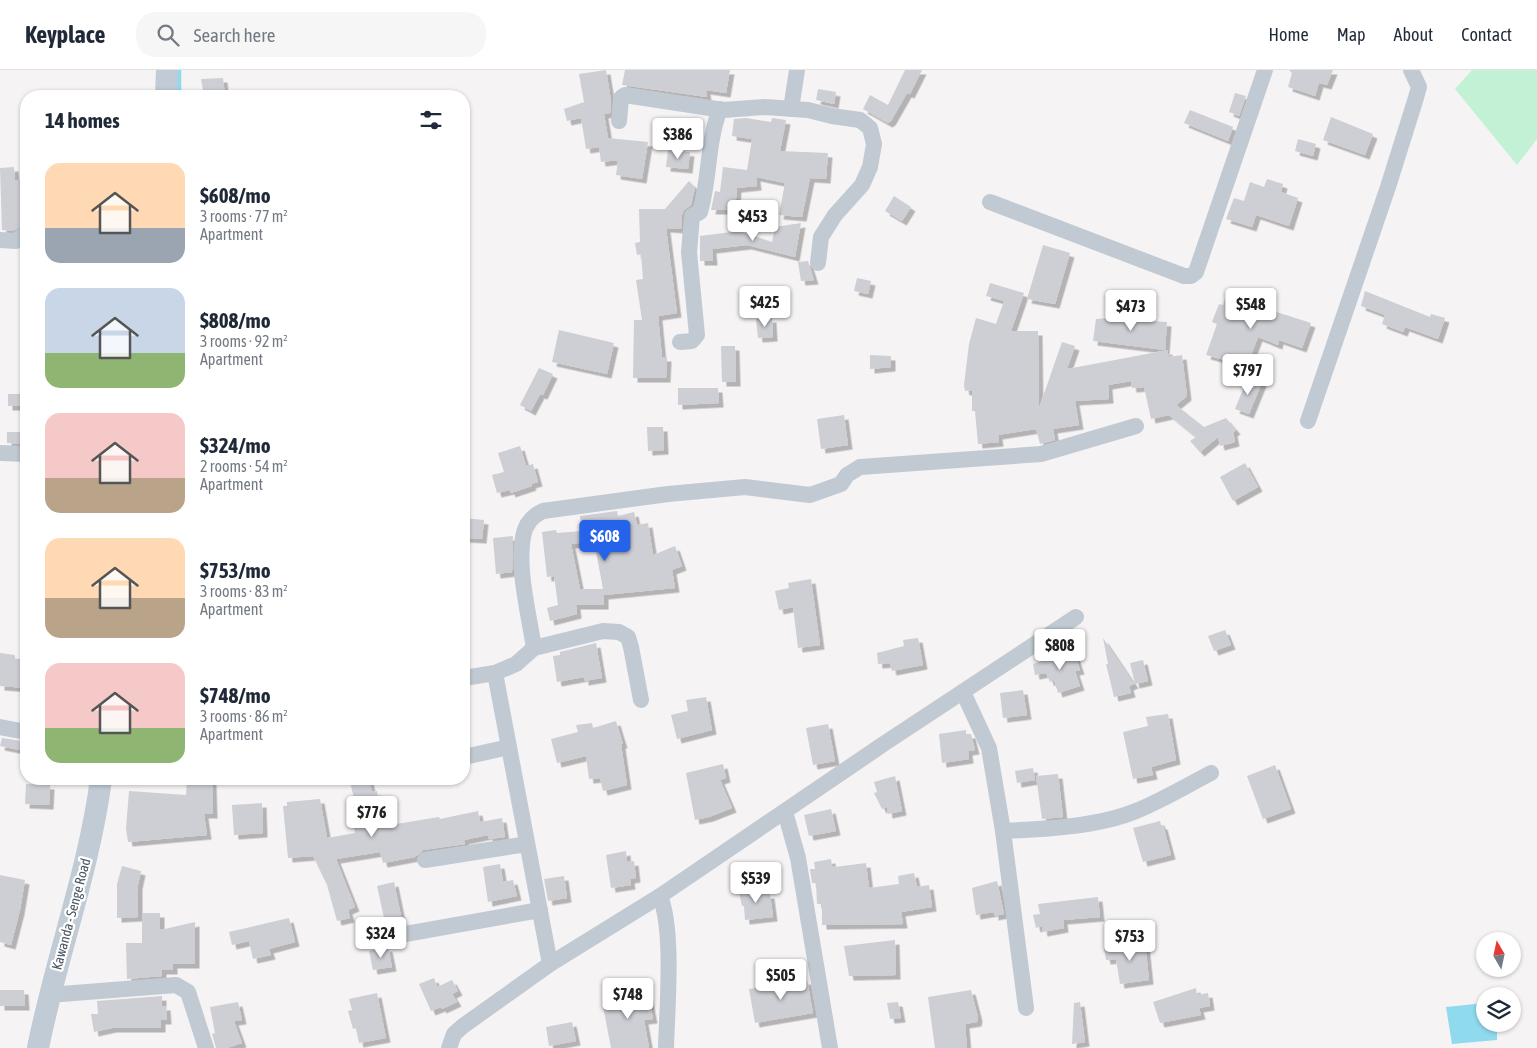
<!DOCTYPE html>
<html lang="en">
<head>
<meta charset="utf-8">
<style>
  body { margin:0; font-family:"Asap Condensed",sans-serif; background:#f6f6f7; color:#1f2937; height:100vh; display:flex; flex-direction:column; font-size:19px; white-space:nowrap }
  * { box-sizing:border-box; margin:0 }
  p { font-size:16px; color:#747a83 }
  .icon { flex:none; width:28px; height:28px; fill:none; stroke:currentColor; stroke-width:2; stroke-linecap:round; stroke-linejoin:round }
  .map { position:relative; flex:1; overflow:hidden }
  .panel { position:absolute; left:20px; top:20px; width:450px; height:695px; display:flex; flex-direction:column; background:#fff; border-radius:20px; box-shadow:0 1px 4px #0004 }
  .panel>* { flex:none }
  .needle { width:32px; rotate:351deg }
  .buttons { position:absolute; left:1476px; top:862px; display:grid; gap:10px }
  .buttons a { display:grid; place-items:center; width:45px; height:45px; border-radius:50%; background:#fff; box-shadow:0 1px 4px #0004; font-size:25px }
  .price { position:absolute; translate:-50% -42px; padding:0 11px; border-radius:5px; background:#fff; color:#222; font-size:16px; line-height:32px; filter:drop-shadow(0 1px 2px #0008) }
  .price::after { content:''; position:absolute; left:50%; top:30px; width:15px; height:11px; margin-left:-8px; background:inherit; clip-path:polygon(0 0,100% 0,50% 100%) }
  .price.on { background:#2563eb; color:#fff }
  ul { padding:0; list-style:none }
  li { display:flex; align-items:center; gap:15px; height:125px; padding:0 25px }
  li span { display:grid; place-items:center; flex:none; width:140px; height:100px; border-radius:15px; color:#555 }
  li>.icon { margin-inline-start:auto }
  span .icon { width:60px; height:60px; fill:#fffc; stroke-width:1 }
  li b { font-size:21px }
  h2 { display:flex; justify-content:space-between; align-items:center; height:60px; padding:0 25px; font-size:21px }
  header { display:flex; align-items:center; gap:30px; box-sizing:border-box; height:70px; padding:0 25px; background:#fff; border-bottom:1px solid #e0e1e3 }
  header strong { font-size:24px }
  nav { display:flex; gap:28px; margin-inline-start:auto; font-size:18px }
  .search { width:350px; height:45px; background:#f6f6f7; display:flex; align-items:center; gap:12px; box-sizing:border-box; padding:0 18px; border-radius:20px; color:#747a83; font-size:19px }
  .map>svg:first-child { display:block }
</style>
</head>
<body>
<header>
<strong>Keyplace</strong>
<div class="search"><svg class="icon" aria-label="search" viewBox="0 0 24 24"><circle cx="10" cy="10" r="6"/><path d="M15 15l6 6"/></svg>Search here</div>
<nav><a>Home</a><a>Map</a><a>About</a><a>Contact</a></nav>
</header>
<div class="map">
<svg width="1537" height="978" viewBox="0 0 1537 978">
  <defs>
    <filter id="shadow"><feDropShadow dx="4.5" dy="4.5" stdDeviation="0" flood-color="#0004"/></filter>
  </defs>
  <rect width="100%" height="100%" fill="#f5f3f3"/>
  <path fill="#c3f1d5" d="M1472,0h65v69l-20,26 -62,-76z"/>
  <path fill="#90daee" d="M1485,933v21h12v16l-45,4 -6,-37z"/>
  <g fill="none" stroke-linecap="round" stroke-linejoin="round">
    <path stroke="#90daee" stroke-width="4.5" d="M179,0v25"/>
  </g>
  <g fill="#cdcfd5" fill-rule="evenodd" filter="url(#shadow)">
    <path d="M606,0l5,31 -1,12 -6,1 4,24 40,4 -6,37 -26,-4 2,-15 -17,2 -2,-15 -13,2 -5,-31 -14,3 -3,-12 20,-7 -5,-28z"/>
    <path d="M625,0h105l-4,23 -20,-3 1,7 -85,-12z"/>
    <path d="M905,0h17l-12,24 -3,-1 -16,28 -3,2 -25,-14 7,-14 18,10z"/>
    <path d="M1289,0h44l-6,15 -8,-2 -4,13 -27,-9 4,-14z"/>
    <path d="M223,8l2,18h-21l-3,-17z"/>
    <path d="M818,19l18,3 -2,12 -18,-4z"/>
    <path d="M1235,23l11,3 -7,20 -10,-4z"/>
    <path d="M1190,40l43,17 -5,14 -44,-18z"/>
    <path d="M1331,47l42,17 -8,21 -42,-15z"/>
    <path d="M746,48l25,4 1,-4 14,2 -6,31 48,2 -2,26 -16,-1 -8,39 -23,-2 6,-32 -29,-6 1,9 -20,2 -2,22h-24l4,-19 5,1 3,-25 24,3 5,-31 -20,-3 2,-17z"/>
    <path d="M1298,69l18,5 -3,12 -18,-5z"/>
    <path d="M668,80l22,2 -2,17 -22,-2z"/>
    <path d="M14,97l1,13h8l3,43 -13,8 -11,-1 -2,-62z"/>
    <path d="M1267,109l16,5 -2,8 17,6 -9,28 -33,-11 -4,12 -26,-8 8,-21 10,3 6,-19 14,5z"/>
    <path d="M689,111l6,6 -4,18 -7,5 -2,5 -1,14 -15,-1 11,85 -19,3 4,41h5l-1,21h-33l1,-58h8l-6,-40 7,-1 -2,-25 -4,1 -2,-12 5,-1 -1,-33h26z"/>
    <path d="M894,126l17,11 -9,14 -17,-10z"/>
    <path d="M801,153l-6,34 -48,-12 -35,4 1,12h-13v-25l39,-5 33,11 3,-15z"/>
    <path d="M1043,175l27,8 -15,51 -28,-5z"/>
    <path d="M808,191l6,19 -13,1 -3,-19z"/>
    <path d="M857,208l14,3 -3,13 -14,-3z"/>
    <path d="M990,213l34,10 -13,38h27l1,77 23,-66 13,4 -8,23 101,-19v7l14,-2 5,41 -11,9 28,22 22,-9 10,12 -3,2 2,10 -15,4 -2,-9 -18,15 -10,-11 6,-4 -27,-22 -18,4 -7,-32 -12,1 -1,-7 -23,4 1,14 -34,2 4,24 -26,4 2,11 -15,4 -4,-15 -38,6 1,7 -21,2 -3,-33h-3v-21l-7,1 -1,-6 5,-41 7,-26 20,6 8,-23 -18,-5z"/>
    <path d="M1365,221l65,26 1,-3 14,4 -7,21 -33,-12 -2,5 -21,-8 3,-9 -24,-9z"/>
    <path d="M1226,226l85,27 -9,25 -23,-8 -1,5 -20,-8 -11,29 -41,-11 11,-31 -5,-2 7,-18 4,1z"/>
    <path d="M1132,246v4l35,2 -2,28 -72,-9 3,-22z"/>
    <path d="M772,248l1,19 -15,1 -2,-19z"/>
    <path d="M559,260l55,13 -7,31 -55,-12z"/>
    <path d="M721,276h14l1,36h-14z"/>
    <path d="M870,285l21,1v11l-21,2z"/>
    <path d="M539,298l14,6 -10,21 -3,-1 -9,17 -11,-6z"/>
    <path d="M1248,307l14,5 -13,32 -14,-5z"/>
    <path d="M678,318h40l1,15 -41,2z"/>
    <rect x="8" y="324" width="16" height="12"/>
    <path d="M844,345l4,30 -27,4 -4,-30z"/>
    <path d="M647,357h16l1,23 -16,1z"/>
    <path d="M7,362h19v12l-19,-1z"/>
    <path d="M520,376l6,20 7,-2 5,18 -7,2 1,2 -21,7 -1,-3 -13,3 -5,-18 12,-3 -6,-19z"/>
    <path d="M1245,393l13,24 -25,14 -13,-24z"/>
    <path d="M617,441l1,5 16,-4 3,13 11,-2 5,32 22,-9 7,20 -10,4 3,18 -71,7v10h-28l1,9 -27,7 -3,-13 11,-3 -4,-29 -7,1 -5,-45 14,-2 1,3 25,-2 -2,-15zM594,471l9,48h-23l-9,-45z"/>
    <path d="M464,448l20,2 -2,19 -18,-1z"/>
    <path d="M513,466l-1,36 -16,2 -3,-36z"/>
    <path d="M811,509l9,66 -22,3 -5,-41 -14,3 -4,-19 14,-3 -1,-5z"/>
    <path d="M1225,560l6,15 -17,6 -6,-15z"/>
    <path d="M918,568l5,27 -31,6 -2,-8 -12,1 -1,-11 27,-7 -1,-6z"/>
    <path d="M1103,568l31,46 -5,2 2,7 -17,4 -8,-33h2z"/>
    <path d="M596,573l6,35 -18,3v-4l-27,5 -4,-26 7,-1v-3z"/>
    <path d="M1068,582l2,5 5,-2 5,15 -5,1 5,15 -22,7 -4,-13 -4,2 -4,-9 -11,2 -2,-11z"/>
    <path d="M0,583l15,2v4h5v8l6,-1v22l-26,-2z"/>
    <path d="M1143,590l5,21 -13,3 -5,-21z"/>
    <path d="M1023,620l4,25 -24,3 -3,-25z"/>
    <path d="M706,627l6,33 -35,9 -6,-24 17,-4 -2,-11z"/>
    <path d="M1168,644l8,46 -25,7 2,8 -20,4 -10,-47 25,-6 -2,-9z"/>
    <path d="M616,651l7,23h-2l6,41 -24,6 -3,-13 -11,1 -3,-23 -29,7 -6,-24 27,-7 -2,-7 16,-2 1,5z"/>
    <path d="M828,654l7,37 -22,4 -7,-37z"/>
    <path d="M966,660v4h5l4,16 -7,1 1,8 -27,4 -3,-29z"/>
    <path d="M2,668l20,3 -2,9 -20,-4z"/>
    <path d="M723,694l3,14 -6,2 12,28 -23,9 -14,3 -9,-47z"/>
    <path d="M1275,695l16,44 -28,10 -16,-43z"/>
    <path d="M1033,698l2,12 -18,3 -2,-12z"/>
    <path d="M1058,704l5,43 -21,2 -6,-43z"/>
    <path d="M895,706l7,35 -14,3 -1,-7 -5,2 -8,-16 3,-1 -3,-10z"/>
    <path d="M187,709h25l1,35h-9l3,21 -79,7 -2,-13 3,-38 57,4z"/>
    <path d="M349,709h20l3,13 5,-1 7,35 55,-9 1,2 38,-8 2,11 22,-4 3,19 -16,2 -1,-4 -24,5 1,4 -42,6 -8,7 -32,6 -3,-11 -44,7 19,48 -7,3 2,8 -13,3 -10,-36 -14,-29 -25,2 -5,-52h4v-4l33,-3 7,39 28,-5 -4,-22 6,-2z"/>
    <path d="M26,714l24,1 -1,20 -24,-1z"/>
    <path d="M262,733l1,30 -29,2 -2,-30z"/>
    <path d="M831,739l5,22 -27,5 -5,-21z"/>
    <path d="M1160,751l1,4h2l8,30 -28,7 -10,-34z"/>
    <path d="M626,781l1,11 7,-1 2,17 -6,1 1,6 -20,3 -5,-33z"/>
    <path d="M831,789l1,7 3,1 31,-4 3,25 30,-4 -1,-8 16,-3 3,14 12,-2 3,22 -31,5 2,12 -81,1v-21h-5l-1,-21h-4l-2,-14h5l-1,-7z"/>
    <path d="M500,794l3,18 10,-2 4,16 -29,6 -5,-35z"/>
    <path d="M122,796l19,5 -3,14v32l-21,1v-34z"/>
    <path d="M0,805l25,5 -5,30 -9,35 -11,-3z"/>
    <path d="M564,806l3,22 -19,3 -4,-22z"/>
    <path d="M997,811l7,33 -10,2v-4l-18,3 -4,-27z"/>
    <path d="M394,812l8,39 -2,1v3l-14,2 -9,-41z"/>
    <path d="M762,818l2,6h6l3,23 -28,3 -1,-14h-2l-3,-14z"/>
    <path d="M1098,827l2,20 -37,3 1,8 -21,4 -1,-6 -6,2 -3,-13 7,-1 -2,-10z"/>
    <path d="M142,843h18v17l35,-8v42h-22v6h-11v6l-35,3 -1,-36h16z"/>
    <path d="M289,848l6,24 -26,7 2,6 -18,4 -4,-18 -17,4 -3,-13z"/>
    <path d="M895,870l1,35 -47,1 -5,-30z"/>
    <path d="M1145,872l4,38 -29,4 -4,-25 -10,1 -2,-12z"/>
    <path d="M388,877l4,20 -19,3 -4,-19z"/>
    <path d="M434,908l3,9 15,-7 6,11 -6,3 5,8 -15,7 -1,-2 -10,4 -12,-27z"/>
    <path d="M807,910l6,33 -58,10 -6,-34z"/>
    <path d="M647,918l6,31 -9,1 5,28h-38l-9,-47 23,-4 -1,-5z"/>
    <path d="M1196,918l1,7 11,-2 2,13 -11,2 2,7 -41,8 -7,-21z"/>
    <path d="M0,920h24l1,16h-25z"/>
    <path d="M971,920l7,27 -1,5 -12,2 2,24h-32l-7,-51z"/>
    <path d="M377,923l9,45 -27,5 -3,-15 -3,1 -5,-18 4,-1 -3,-11z"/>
    <path d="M162,926v10h4l1,14h-6v8h-49l-18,4 -3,-18h7l-1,-13z"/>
    <path d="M238,932l4,18 -8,1 8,22 -15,5h-11l-4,-14 3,-1 -5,-26z"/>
    <path d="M898,932l3,16 -11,1 -3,-16z"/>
    <path d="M1080,932l5,40 -13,2 2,-41z"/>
    <path d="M572,952l4,19 -27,5 -3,-19z"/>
  </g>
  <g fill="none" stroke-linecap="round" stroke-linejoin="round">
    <g stroke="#c1cad2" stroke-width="16">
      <path d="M791,39l6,-39"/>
      <path d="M619,51l2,-23 4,-3 98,15 42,-3 43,3 24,6 28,4 10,8 4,16 -4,23 -8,18 -27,30 -14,22 -3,26"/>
      <path d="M990,132l194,74h7l5,-4 69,-202"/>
      <path d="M0,170l16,1 10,-8"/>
      <path d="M680,272l12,-1 5,-6 -8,-83 3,-36 8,-4c10,-34 7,-70 20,-103"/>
      <path d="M1308,351l80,-234 27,-86 4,-14 -8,-17"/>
      <path d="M0,383l26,1"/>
      <path d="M534,578c-5,-33 -17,-79 -11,-111 2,-13 9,-21 20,-26l125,-17 77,-7 65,8 31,-11 6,-9 13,-8 181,-13 95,-28"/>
      <path d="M495,603l55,291"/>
      <path d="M464,608l31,-5 21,-9 18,-16 69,-17 16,1 9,5 3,10 10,53"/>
      <path d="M963,622l26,56 14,83 23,177"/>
      <path d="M0,657l26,5"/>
      <path d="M464,687l45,-10"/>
      <path d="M785,742l13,46 32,190"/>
      <path d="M1003,761c42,-2 94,-4 133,-20 25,-10 50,-25 75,-38"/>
      <path d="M425,790l102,-16"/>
      <path d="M660,826c14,35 7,112 6,152"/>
      <path d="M366,871l174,-31"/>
      <path d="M49,925l127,-10 12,7 18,56"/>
      <path d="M449,978l5,-14 9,-8 87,-62 110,-68 225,-153 191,-126"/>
    </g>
    <g stroke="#c1cbd6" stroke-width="22">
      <path d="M166,26l1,-26"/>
      <path d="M38,978c18,-91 51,-177 63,-269"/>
    </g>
  </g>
  <g text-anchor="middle" stroke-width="4.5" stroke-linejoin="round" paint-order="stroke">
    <g font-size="14" fill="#4a5661" stroke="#fff">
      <text transform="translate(71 844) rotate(-75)" y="5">Kawanda - Senge Road</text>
    </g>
  </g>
</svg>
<div class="buttons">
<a><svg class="needle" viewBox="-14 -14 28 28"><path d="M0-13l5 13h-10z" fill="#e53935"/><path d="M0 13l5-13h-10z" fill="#747a83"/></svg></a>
<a><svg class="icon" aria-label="layers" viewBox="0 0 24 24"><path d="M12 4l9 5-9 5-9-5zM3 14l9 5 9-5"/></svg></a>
</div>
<b class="price" style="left:678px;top:90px">$386</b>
<b class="price" style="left:753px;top:172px">$453</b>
<b class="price" style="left:765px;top:258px">$425</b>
<b class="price" style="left:1251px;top:260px">$548</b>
<b class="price" style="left:1131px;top:262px">$473</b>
<b class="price" style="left:1248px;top:326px">$797</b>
<b class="price on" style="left:605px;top:492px">$608</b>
<b class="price" style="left:1060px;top:601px">$808</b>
<b class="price" style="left:372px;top:768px">$776</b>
<b class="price" style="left:756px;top:834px">$539</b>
<b class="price" style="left:381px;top:889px">$324</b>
<b class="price" style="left:1130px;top:892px">$753</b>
<b class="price" style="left:781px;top:931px">$505</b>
<b class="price" style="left:628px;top:950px">$748</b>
<section class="panel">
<h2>14 homes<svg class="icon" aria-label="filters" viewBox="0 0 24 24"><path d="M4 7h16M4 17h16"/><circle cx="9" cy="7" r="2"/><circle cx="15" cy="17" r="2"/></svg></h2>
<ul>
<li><span style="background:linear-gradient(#ffd9b3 65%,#9aa5b1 0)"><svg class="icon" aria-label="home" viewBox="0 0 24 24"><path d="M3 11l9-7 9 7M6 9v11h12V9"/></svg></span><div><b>$608/mo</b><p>3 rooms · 77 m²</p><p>Apartment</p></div></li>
<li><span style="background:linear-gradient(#c9d6e8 65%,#8fb573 0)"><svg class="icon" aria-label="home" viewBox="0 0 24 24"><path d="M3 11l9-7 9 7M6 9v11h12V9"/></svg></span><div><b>$808/mo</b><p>3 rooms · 92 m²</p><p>Apartment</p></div></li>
<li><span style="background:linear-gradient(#f6c9c9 65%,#b9a48a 0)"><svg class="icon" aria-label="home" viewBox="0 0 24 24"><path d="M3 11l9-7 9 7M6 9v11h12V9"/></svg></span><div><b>$324/mo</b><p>2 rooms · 54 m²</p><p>Apartment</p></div></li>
<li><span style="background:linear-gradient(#ffd9b3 60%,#b9a48a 0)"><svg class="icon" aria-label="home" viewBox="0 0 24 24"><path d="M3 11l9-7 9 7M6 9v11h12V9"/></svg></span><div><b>$753/mo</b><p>3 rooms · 83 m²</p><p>Apartment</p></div></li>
<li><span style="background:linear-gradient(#f6c9c9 65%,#8fb573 0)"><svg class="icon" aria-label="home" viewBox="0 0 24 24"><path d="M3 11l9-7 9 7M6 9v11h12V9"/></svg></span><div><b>$748/mo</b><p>3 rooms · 86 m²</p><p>Apartment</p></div></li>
</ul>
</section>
</div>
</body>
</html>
